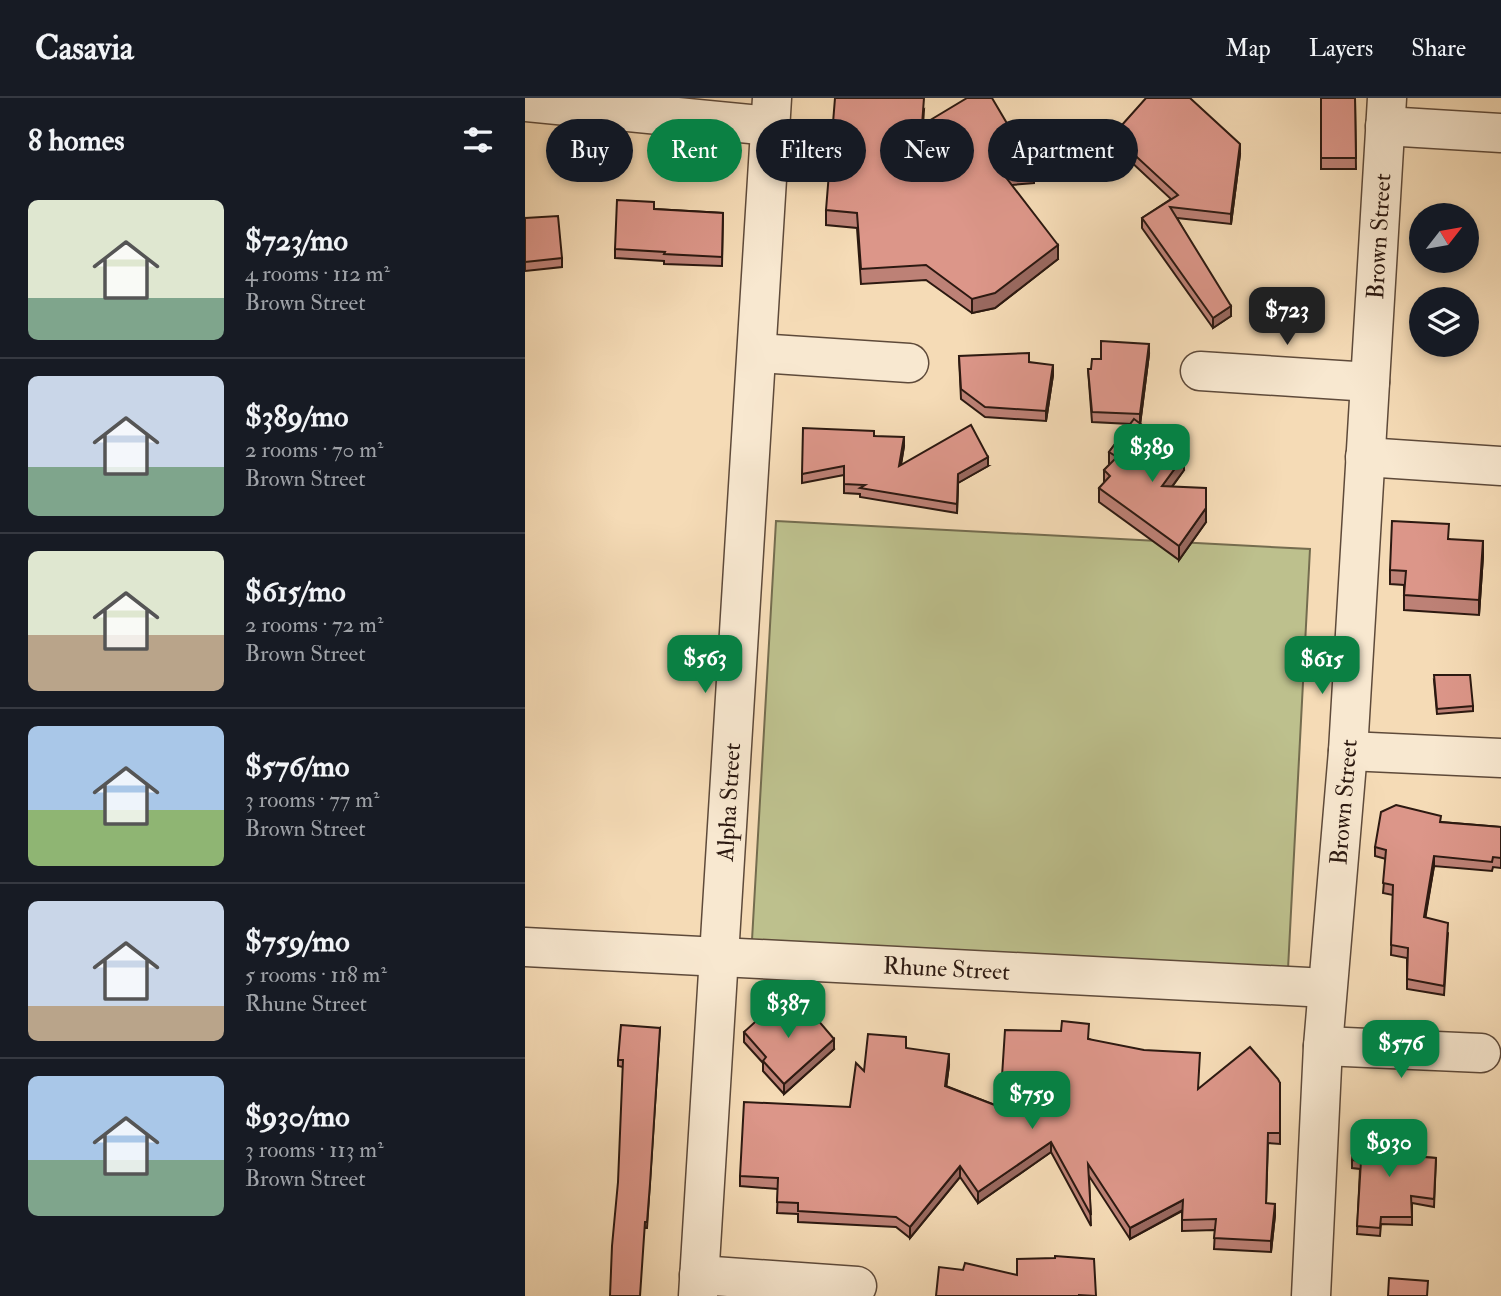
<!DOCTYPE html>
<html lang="en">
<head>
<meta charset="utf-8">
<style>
  body { margin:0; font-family:"IM FELL Double Pica",serif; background:#20242c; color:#f1f3f6; height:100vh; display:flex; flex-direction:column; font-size:26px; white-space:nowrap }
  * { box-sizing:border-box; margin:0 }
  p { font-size:23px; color:#9ea1a6 }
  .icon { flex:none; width:38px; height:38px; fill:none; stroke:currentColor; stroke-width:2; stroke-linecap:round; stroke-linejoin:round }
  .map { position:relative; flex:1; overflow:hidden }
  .drawer { display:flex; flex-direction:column; background:#171b24; width:525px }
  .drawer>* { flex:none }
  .banner { position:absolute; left:21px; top:21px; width:665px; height:63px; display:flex; gap:14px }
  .needle { width:46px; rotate:59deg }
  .buttons { position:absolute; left:884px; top:105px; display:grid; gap:14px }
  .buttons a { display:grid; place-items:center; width:70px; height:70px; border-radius:50%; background:#171b24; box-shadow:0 4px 10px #0003; font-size:35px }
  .price { position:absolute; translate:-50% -60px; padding:0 16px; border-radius:14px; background:#0b8043; color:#fff; font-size:23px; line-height:46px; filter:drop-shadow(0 2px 4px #0008) }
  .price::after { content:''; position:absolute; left:50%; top:42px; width:21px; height:16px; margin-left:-10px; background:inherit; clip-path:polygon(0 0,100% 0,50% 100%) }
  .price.active { background:#222; color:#fff }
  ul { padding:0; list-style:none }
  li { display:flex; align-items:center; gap:21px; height:175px; padding:0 28px }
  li+li { border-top:2px solid #363941 }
  li span { display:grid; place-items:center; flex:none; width:196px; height:140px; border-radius:10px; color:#555 }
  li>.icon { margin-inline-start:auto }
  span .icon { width:84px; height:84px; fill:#fffc; stroke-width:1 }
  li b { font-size:30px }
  h2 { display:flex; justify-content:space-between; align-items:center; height:84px; padding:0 28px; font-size:30px }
  .tag { padding:0 24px; border-radius:32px; background:#171b24; box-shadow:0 4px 10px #0003; font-size:24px; line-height:63px }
  .tag.active { background:#0b8043; color:#fff }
  header { display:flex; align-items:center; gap:42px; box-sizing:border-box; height:98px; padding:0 35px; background:#171b24; border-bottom:2px solid #363941 }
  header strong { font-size:33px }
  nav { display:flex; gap:38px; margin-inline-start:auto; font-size:24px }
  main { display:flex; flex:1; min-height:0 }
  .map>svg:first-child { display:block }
</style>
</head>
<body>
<header>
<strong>Casavia</strong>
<nav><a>Map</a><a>Layers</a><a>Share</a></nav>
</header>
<main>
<section class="drawer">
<h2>8 homes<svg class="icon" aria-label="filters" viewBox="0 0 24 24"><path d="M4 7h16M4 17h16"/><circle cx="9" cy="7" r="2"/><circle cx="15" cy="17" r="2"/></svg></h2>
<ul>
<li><span style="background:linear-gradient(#dfe7d0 70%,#7fa58c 0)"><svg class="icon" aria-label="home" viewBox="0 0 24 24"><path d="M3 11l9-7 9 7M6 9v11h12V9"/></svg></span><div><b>$723/mo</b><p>4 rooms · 112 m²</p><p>Brown Street</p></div></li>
<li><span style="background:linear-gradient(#c9d6e8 65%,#7fa58c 0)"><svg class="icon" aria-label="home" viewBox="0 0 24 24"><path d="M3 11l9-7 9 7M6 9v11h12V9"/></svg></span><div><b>$389/mo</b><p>2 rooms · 70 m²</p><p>Brown Street</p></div></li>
<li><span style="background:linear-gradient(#dfe7d0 60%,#b9a48a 0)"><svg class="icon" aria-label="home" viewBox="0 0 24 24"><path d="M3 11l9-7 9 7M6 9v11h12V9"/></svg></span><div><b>$615/mo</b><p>2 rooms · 72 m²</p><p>Brown Street</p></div></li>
<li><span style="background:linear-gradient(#a9c7e8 60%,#8fb573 0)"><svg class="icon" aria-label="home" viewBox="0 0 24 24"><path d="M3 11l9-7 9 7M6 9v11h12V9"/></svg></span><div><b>$576/mo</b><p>3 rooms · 77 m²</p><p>Brown Street</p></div></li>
<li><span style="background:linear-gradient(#c9d6e8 75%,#b9a48a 0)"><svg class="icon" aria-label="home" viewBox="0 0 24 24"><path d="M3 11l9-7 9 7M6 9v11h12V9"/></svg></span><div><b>$759/mo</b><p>5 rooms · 118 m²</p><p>Rhune Street</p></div></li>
<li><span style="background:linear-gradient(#a9c7e8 60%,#7fa58c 0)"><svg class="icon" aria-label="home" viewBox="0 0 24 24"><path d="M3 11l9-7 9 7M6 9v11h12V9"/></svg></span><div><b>$930/mo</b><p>3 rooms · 113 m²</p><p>Brown Street</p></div></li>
</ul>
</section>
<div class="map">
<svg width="976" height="1198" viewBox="0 0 976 1198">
  <rect width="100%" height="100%" fill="#f5dbb6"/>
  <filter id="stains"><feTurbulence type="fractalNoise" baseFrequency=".00286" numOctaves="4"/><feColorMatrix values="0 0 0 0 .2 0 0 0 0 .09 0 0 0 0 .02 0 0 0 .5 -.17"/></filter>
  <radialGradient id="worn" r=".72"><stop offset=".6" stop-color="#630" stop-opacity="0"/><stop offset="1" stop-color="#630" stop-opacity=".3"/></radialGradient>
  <path fill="#bdc08d" stroke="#746c4f" stroke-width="2" d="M251,423l534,28 -22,420 -536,-29z"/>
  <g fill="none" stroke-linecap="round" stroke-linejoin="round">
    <g stroke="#5e4a3a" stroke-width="41">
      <g id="street">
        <path d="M0,4l245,24"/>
        <path d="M860,28l116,7"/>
        <path d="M232,255l152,10"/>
        <path d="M675,273l170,11"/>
        <path d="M840,359l136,9"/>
        <path d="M823,653l153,7"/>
        <path id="s1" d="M0,849l802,41"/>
        <path d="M798,948l158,7"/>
        <path d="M174,1177l158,11"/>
        <path id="s2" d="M173,1198l74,-1198"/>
        <path id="s3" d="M786,1198l12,-250 25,-295 39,-653"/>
      </g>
    </g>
    <use href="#street" stroke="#f8e8d0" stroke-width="38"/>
  </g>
  <g fill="#bd8176" stroke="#2c1911" stroke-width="2">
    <path d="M796,0h34l1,71h-35z"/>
    <path d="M399,12l-1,15 111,44v14l-23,2 47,74 -63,49 -23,5 -46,-33 -65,4 -4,-56 -31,-3v-15z"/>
    <path d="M588,37l127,19 -9,70 -54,-6 54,98 -18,12 -71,-100v-10l29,-19 -58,-54z"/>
    <path d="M129,111l69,4 -1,53 -58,-2v-3l-49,-3v-9z"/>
    <path d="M0,120l37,40v9l-37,4z"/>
    <path d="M624,256l-9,70 44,46 -12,17 34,35 -27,38 -80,-58v-14l5,-5v-13l5,-5v-13l21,-28 -38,-2 -4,-53h3l10,-10z"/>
    <path d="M434,258l70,6 24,13 -7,46 -61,-4 -24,-18z"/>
    <path d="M349,338l30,10 -3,19 87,1 -30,17 -1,30 -97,-16v-3l-16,-1v-18l-42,8v-9z"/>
    <path d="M924,441l34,17 -4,59 -75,-5v-25l-14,-1v-14z"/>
    <path d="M909,582l39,26v5l-36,3z"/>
    <path d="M916,724l60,5v41l-8,-1 -1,4 -58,-5 -9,51 23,16 -4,62 -37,-6v-31l-16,-3 2,-60 -10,-2 3,-34 -11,-3v-9z"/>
    <path d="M255,912l13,6 41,33 -50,45 -21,-23v-8l-19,-21v-10z"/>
    <path d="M135,930l-13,200h-2l-22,-161 -5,-1v-6z"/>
    <path d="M564,941l110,50 81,-6v61l-12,-1 -2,60 9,12 -4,37 -57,-3 1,-19 -33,1v-20l-52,28 -41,-63 2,50 -40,-74 -73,51 -18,-26 -50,61 -14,-11 -98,-5v-8l-21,-1 1,-24 -38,-3v-10l110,-69 14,-36 42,-23 43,17 -3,21 54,21z"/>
    <path d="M864,1042l-1,15 48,3 -2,49 -22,-4v22l-31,-1 -1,12 -23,-2 3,-65 -8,-1v-8z"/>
  </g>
  <g fill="#9a6960" stroke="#2c1911" stroke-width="2">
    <path d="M715,46v10l-9,70v-10z"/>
    <path d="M533,147v14l-63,49 -23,5v-14z"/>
    <path d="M706,208v10l-18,12v-10z"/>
    <path d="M624,246v10l-9,71v-11z"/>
    <path d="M528,267v10l-7,46v-10z"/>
    <path d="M379,339v9l-5,29v-9z"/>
    <path d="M659,358v14l-22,30v-14z"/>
    <path d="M463,359v9l-30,17 -1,30 1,-39z"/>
    <path d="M681,410v14l-27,38v-14z"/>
    <path d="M958,443v15l-4,59v-15z"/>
    <path d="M909,758v10l-10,60v-9z"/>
    <path d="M309,941v10l-50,45v-10z"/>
    <path d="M424,956v11l-4,32v-11z"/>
    <path d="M526,1044v10l-73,51v-11z"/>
    <path d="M435,1068v11l-50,61v-11z"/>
    <path d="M658,1102v10l-53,29v-11z"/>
    <path d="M750,1106v11l-4,37v-11z"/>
  </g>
  <g fill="#dc9689" stroke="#2c1911" stroke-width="2">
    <path d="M310,0h89l-2,27 45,-27h25l42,71 -33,2 57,74 -63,48 -23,6 -46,-34 -65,4 -4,-56 -31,-3z"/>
    <path d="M621,0h44l50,46 -9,70 -61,-7 61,99 -18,12 -71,-100 36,-23 -65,-60z"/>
    <path d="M796,0h34l1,60h-35z"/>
    <path d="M92,102l37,2v7l69,4 -1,44 -58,-3 1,-2 -50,-3z"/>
    <path d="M33,118l4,42 -37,4v-44z"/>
    <path d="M576,243l48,3 -9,70 -48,-2 -4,-43h3l1,-10h9z"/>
    <path d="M504,255v9l24,3 -7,46 -61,-4 -24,-18 -2,-33z"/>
    <path d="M609,321l50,37 -22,30 44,2v20l-27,38 -80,-58 11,-12 -6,-6 13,-13 -8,-5z"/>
    <path d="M446,327l17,32 -30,17 -1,30 -97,-16 5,-3 -21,-1v-18l-42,8 1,-46 71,3v5l30,1 -5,29z"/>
    <path d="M867,423l57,3 -1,15 35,2 -4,59 -75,-5 2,-24 -16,-1z"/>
    <path d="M909,577h36l3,31 -36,3z"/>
    <path d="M871,707l45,11 -1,6 61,5v31l-8,-1 -1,5 -58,-6 -10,61 24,6 -4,63 -37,-7 1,-31 -17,-3 2,-60 -10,-2 3,-33 -11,-3 6,-35z"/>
    <path d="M250,906l5,6 5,-4 8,10 12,-11 29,34 -50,45 -21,-23 3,-4 -22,-25z"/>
    <path d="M537,923l27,3 -1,15 56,11 56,3 -2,36 52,-42 28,32 2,4v50h-12l-2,70 9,1 -4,37 -57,-3 2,-19 -34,1 1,-20 -53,28 -42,-64 3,51 -40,-73 -73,50 -18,-26 -50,61 -14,-10 -98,-6v-8l-21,-1 1,-24 -38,-2 4,-74 106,5 6,-44 8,8 4,-37 38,3v11l43,6 -4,32 55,21 5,-77 56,1z"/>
    <path d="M96,927l39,3 -10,156 -3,38h-2l-5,74h-30l2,-50 6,-64 5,-122h-5z"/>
    <path d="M830,1028l34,6 -2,22 49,4 -2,41 -23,-3 1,21h-31l-1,11 -23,-2 4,-65 -9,-1z"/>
    <path d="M530,1158l39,3 2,37 -17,-1v1h-143l3,-29 24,3 2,-7 52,12v-16l38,-1z"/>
    <path d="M864,1180l39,3 -1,15h-39z"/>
  </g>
  <g text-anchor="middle" stroke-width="6" stroke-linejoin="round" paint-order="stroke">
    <g font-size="24" fill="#2c1911" stroke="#f8e8d0">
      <text dy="8" stroke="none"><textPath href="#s3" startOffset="1062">Brown Street</textPath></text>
      <text dy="8" stroke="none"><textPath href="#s2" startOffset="495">Alpha Street</textPath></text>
      <text dy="8" stroke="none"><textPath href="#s3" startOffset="495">Brown Street</textPath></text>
      <text dy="8" stroke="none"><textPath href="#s1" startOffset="422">Rhune Street</textPath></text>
    </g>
  </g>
  <rect width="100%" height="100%" filter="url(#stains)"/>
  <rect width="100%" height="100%" fill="url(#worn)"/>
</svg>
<div class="buttons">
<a><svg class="needle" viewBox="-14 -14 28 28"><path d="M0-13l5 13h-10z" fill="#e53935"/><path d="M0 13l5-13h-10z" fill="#9ea1a6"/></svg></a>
<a><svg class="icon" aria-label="layers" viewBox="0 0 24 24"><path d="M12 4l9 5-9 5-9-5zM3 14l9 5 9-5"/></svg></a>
</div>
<b class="price active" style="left:762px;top:249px">$723</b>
<b class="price" style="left:627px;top:386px">$389</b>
<b class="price" style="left:180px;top:597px">$563</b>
<b class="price" style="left:797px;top:598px">$615</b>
<b class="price" style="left:263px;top:942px">$387</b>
<b class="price" style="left:876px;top:982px">$576</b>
<b class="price" style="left:507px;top:1033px">$759</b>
<b class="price" style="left:864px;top:1081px">$930</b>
<div class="banner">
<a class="tag">Buy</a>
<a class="tag active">Rent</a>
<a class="tag">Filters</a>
<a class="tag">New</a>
<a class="tag">Apartment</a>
</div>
</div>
</main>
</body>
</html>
